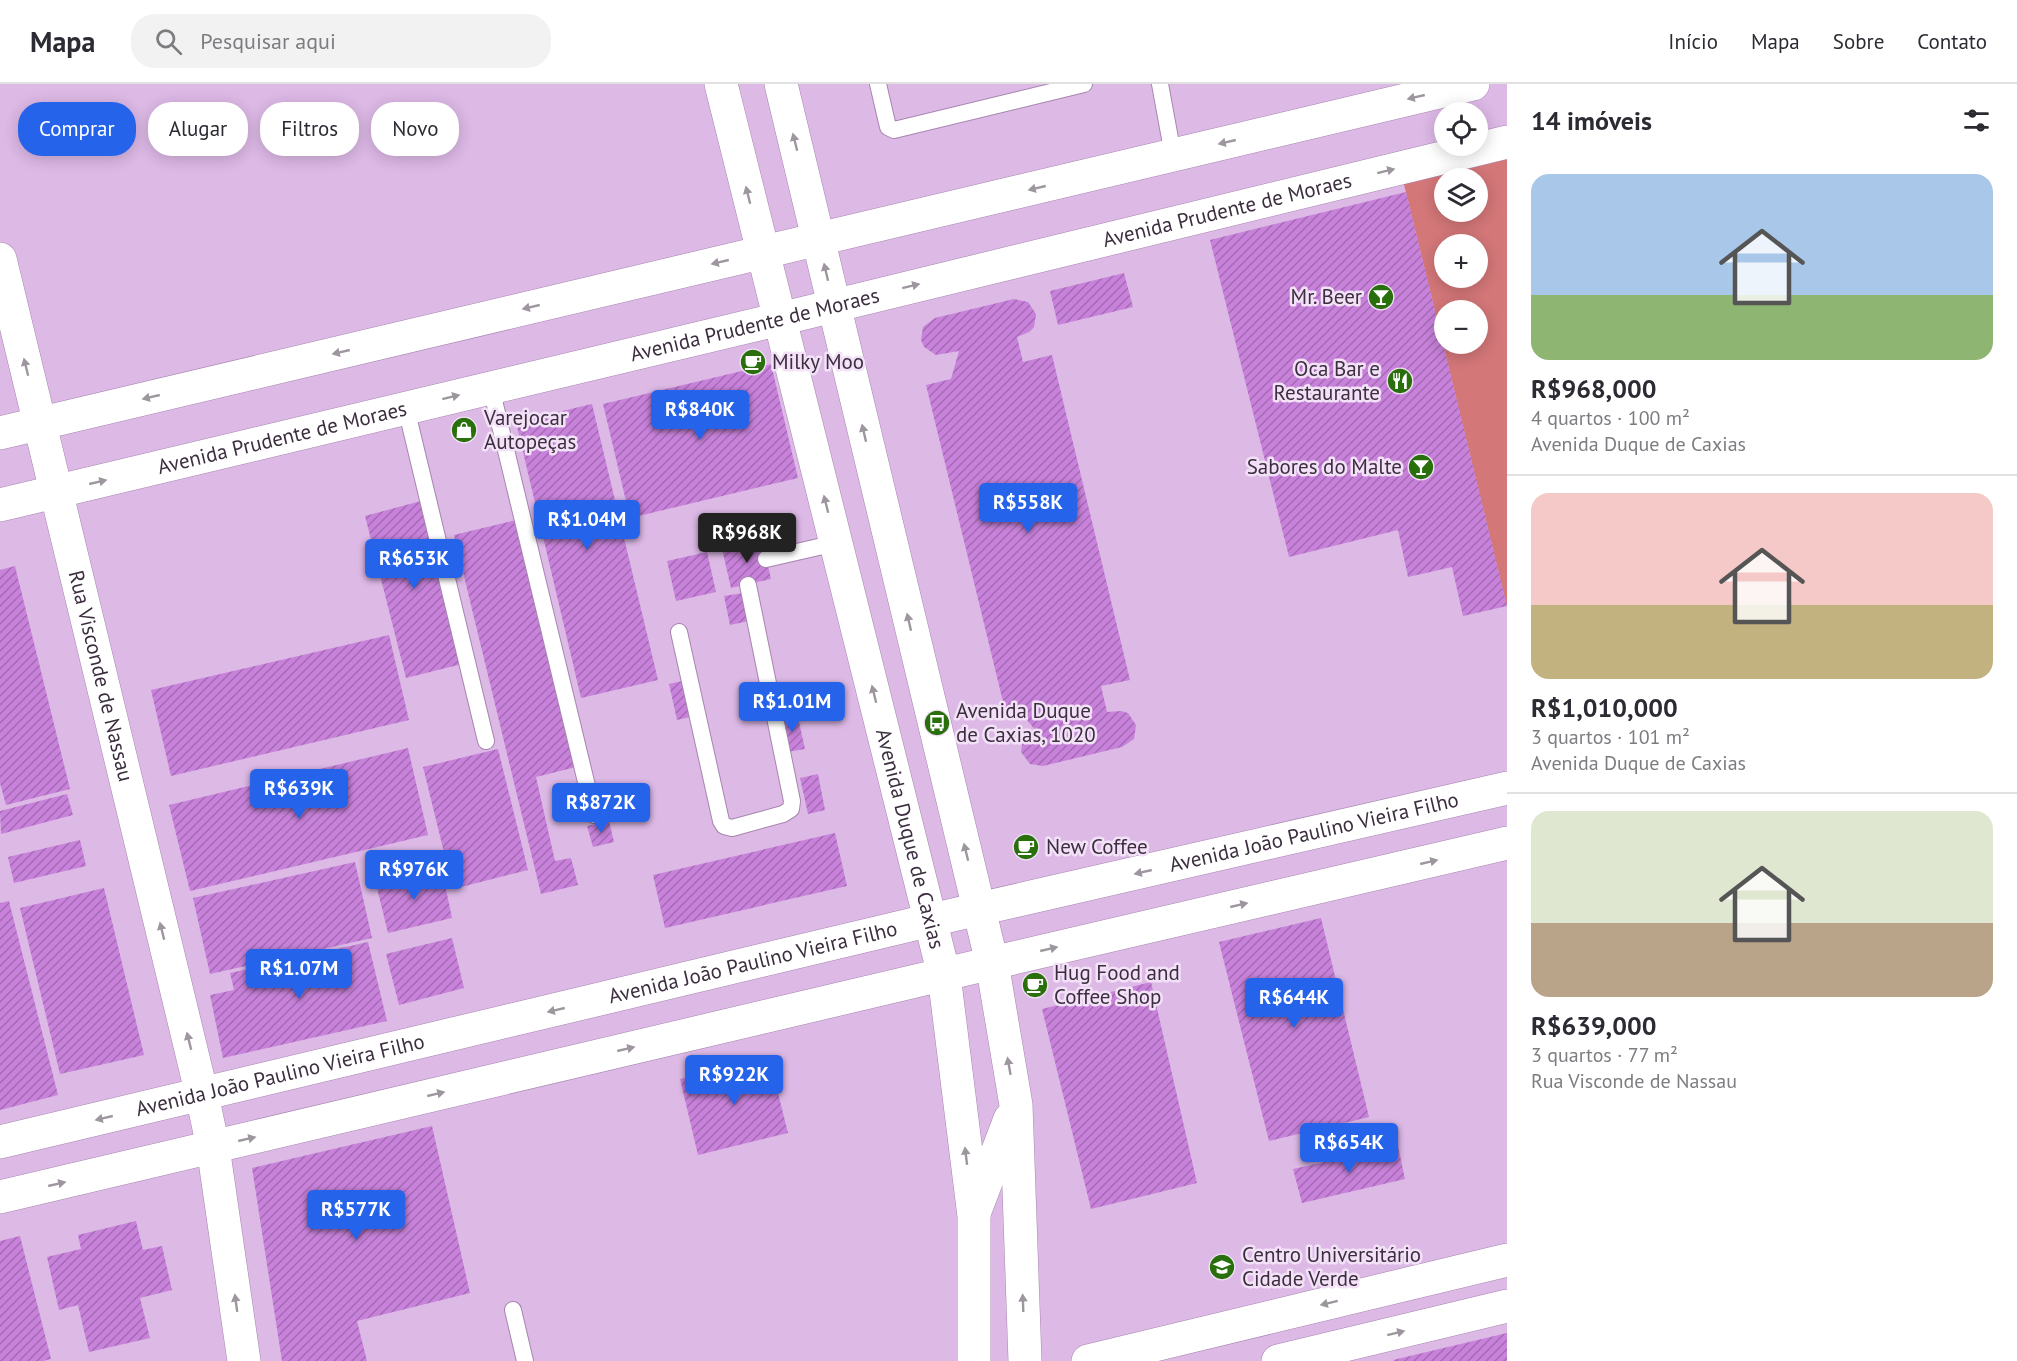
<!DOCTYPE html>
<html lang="pt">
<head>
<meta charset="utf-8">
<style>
  body { margin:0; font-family:"PT Sans",sans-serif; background:#f2f2f3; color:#2b2b33; height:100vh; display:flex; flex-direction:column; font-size:22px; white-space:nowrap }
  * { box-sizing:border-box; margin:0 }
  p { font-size:20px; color:#7c7c81 }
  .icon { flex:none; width:33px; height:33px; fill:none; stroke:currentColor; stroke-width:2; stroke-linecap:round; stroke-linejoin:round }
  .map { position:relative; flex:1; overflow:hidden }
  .panel { display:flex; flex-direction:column; background:#fff; width:510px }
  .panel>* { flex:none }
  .banner { position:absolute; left:18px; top:18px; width:570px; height:54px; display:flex; gap:12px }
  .tools { position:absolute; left:1434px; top:18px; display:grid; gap:12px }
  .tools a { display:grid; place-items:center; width:54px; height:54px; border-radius:50%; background:#fff; box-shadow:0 3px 15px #0003; font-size:30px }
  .price { position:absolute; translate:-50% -51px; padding:0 14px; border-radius:6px; background:#2563eb; color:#fff; font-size:20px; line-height:39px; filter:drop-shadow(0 2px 3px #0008) }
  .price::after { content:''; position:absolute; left:50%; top:36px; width:18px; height:14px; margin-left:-9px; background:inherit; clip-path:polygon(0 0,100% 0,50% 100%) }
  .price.active { background:#222; color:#fff }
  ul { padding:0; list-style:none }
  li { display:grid; align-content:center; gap:12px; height:318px; padding:0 24px }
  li+li { border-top:2px solid #e1e1e2 }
  li span { display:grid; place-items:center; height:186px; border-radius:18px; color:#555 }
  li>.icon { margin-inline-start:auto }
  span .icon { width:108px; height:108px; fill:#fffc; stroke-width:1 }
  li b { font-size:26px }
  h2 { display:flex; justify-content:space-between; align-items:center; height:72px; padding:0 24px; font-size:26px }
  .chip { padding:0 21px; border-radius:24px; background:#fff; box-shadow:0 3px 15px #0003; font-size:21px; line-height:54px }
  .chip.active { background:#2563eb; color:#fff }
  header { display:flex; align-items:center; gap:36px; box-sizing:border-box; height:84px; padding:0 30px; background:#fff; border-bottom:2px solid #e1e1e2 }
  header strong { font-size:28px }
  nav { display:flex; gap:33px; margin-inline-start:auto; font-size:21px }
  .search { width:420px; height:54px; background:#f2f2f3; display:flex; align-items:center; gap:15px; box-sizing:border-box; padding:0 21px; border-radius:24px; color:#7c7c81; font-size:22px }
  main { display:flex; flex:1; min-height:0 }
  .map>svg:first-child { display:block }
</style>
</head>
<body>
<header>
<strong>Mapa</strong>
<div class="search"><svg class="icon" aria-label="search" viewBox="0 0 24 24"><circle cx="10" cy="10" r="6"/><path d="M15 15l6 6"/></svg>Pesquisar aqui</div>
<nav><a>Início</a><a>Mapa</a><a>Sobre</a><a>Contato</a></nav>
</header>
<main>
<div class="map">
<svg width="1507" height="1277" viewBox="0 0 1507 1277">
  <defs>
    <pattern id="building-hatch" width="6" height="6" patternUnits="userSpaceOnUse" patternTransform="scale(1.5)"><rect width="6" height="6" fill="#c882db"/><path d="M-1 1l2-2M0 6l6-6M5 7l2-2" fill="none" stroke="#a46bb3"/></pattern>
  </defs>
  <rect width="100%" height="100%" fill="#ddb9e6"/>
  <path fill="#d47779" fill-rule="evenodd" d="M1507,58v465l-107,-439zM1444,94h34v34h-34zM1444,160h34v34h-34zM1444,226h34v34h-34z"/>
  <g fill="url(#building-hatch)">
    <path d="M1406,108l101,414 -44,10 -11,-49 -44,10 -10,-47 -109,27 -79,-317z"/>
    <path d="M1124,189l9,34 -75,18 -8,-34z"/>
    <path d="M1014,215l14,3 8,12 -2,13 -5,5 -12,5 6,25 29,-7 78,325 -29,6 6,26 14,-1 7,2 8,12 -2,14 -12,8 -79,19 -13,-2 -9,-12 2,-14 12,-8 -18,-23 -12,3 -79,-325 25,-6 8,-28 -23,4 -12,-8 -3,-7 2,-13 12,-9z"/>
    <path d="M771,280l27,114 -168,40 -27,-114z"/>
    <path d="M592,320l66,276 -77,18 -65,-276z"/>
    <path d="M421,417l41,163 -56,14 -41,-162z"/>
    <path d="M520,435l60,247 -44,11 19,84 16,-3 7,27 -37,9 -87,-359z"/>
    <path d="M762,455l9,40 -40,9 -9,-39z"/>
    <path d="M707,468l9,40 -40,9 -9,-40z"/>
    <path d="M15,482l55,223 -64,16 -6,-22v-213z"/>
    <path d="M743,509l6,28 -19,4 -6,-29z"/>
    <path d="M389,551l20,85 -238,56 -20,-86z"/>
    <path d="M687,596l8,36 -18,4 -8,-36z"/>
    <path d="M797,629l8,36 -18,3 -8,-35z"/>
    <path d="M408,664l20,87 -238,56 -21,-86z"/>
    <path d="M498,665l30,121 -75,19 -30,-122z"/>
    <path d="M818,690l7,36 -17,4 -8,-36z"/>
    <path d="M67,710l6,21 -72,19 -1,-23z"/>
    <path d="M609,737l5,21 -21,5 -6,-21z"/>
    <path d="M835,749l12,53 -182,42 -12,-53z"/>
    <path d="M80,756l6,26 -72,17 -6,-26z"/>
    <path d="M355,778l17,76 -162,36 -17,-76z"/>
    <path d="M442,786l10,48 -64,15 -12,-49z"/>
    <path d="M104,804l40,167 -84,19 -40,-166z"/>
    <path d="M9,817l49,194 -58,15v-207z"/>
    <path d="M1321,834l48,199 -100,24 -50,-199z"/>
    <path d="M452,854l12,50 -65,17 -13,-51z"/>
    <path d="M368,858l19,79 -164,37 -13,-63 24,-5 -4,-17z"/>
    <path d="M1151,898l46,201 -106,26 -49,-200z"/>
    <path d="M769,973l19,76 -90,22 -18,-76z"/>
    <path d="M432,1042l38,167 -113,28 10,40h-85l-30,-193z"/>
    <path d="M1398,1062l7,33 -103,24 -9,-34z"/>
    <path d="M136,1137l7,29 19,-4 10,44 -32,8 10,40 -61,14 -11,-47 -19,5 -12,-53 34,-8 -3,-14z"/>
    <path d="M20,1152l31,123 -8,2h-43v-120z"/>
    <path d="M1507,1249v28h-113l-1,-1z"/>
  </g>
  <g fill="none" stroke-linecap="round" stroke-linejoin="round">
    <g stroke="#a785b0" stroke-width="18">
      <g id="service">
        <path d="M878,0l10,43 6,3 190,-46"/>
        <path d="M1160,0l13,71"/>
        <path d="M491,304l103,427"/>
        <path d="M406,324l80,333"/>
        <path d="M766,475l70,-16"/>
        <path d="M679,548l42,189 3,5 8,2 51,-14 8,-5 1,-8 -44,-216"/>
        <path d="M513,1226l12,51"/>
      </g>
    </g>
    <g stroke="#a785b0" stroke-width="34">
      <g id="minor">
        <path id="s1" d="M0,175l202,836 11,52 31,214"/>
      </g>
    </g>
    <g stroke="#a785b0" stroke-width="34">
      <g id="secondary">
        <path id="s2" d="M721,0l223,891 30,241v145"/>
        <path d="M781,0l211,879 24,142 9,256"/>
        <path d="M0,349l1473,-349"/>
        <path id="s3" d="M0,421l780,-186 727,-177"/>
        <path id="s4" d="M0,1058l931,-222 576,-132"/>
        <path d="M0,1113l992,-234 515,-120"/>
        <path d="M975,1127l35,-92"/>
        <path d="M1088,1277l419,-101"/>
        <path d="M1278,1277l229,-55"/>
      </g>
    </g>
    <use href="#service" stroke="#fff" stroke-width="16"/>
    <use href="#minor" stroke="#fff" stroke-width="33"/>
    <use href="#secondary" stroke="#fff" stroke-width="33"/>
  </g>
  <defs><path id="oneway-solid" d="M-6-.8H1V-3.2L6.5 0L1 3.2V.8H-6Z" transform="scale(1.5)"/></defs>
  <g fill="#9e969f">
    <use href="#oneway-solid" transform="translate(1416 13) rotate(167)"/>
    <use href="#oneway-solid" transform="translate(795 58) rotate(-104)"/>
    <use href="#oneway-solid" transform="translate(1227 58) rotate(167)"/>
    <use href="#oneway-solid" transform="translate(1386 87) rotate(-14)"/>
    <use href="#oneway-solid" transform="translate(1037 104) rotate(167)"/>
    <use href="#oneway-solid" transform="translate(748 111) rotate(-104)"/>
    <use href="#oneway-solid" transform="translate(720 178) rotate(167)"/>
    <use href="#oneway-solid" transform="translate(826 188) rotate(-103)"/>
    <use href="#oneway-solid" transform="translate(911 202) rotate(-14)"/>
    <use href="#oneway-solid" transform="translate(531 223) rotate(167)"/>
    <use href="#oneway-solid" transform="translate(341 268) rotate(167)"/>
    <use href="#oneway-solid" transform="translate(26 283) rotate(-104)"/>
    <use href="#oneway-solid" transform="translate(151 313) rotate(167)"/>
    <use href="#oneway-solid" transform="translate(451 313) rotate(-14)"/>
    <use href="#oneway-solid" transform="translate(864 349) rotate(-103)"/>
    <use href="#oneway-solid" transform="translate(98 398) rotate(-13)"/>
    <use href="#oneway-solid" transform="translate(826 420) rotate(-104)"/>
    <use href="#oneway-solid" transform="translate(909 538) rotate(-103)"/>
    <use href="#oneway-solid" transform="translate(874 610) rotate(-104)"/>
    <use href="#oneway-solid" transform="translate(966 768) rotate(-104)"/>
    <use href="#oneway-solid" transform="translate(1429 778) rotate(-13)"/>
    <use href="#oneway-solid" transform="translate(1143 788) rotate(167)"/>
    <use href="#oneway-solid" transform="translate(1239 821) rotate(-13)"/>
    <use href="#oneway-solid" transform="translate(162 847) rotate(-104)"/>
    <use href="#oneway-solid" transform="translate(1049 865) rotate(-13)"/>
    <use href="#oneway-solid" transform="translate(556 926) rotate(167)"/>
    <use href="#oneway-solid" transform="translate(189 957) rotate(-104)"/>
    <use href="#oneway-solid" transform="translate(626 965) rotate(-13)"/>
    <use href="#oneway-solid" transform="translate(1009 982) rotate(-100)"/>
    <use href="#oneway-solid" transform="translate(436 1010) rotate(-13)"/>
    <use href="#oneway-solid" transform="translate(104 1034) rotate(167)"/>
    <use href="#oneway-solid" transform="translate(247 1055) rotate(-13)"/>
    <use href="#oneway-solid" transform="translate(966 1072) rotate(-97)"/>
    <use href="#oneway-solid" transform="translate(57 1100) rotate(-13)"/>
    <use href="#oneway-solid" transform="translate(236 1219) rotate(-98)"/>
    <use href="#oneway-solid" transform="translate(1023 1219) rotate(-92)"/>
    <use href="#oneway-solid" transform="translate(1329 1219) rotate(166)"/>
    <use href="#oneway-solid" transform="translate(1396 1249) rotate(-14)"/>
  </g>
  <defs>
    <g id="bar-disc" transform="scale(1.35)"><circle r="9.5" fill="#296f0c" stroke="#f3e1f8"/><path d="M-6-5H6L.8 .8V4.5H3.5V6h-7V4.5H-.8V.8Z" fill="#fff"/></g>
    <g id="cafe-disc" transform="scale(1.35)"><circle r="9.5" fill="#296f0c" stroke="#f3e1f8"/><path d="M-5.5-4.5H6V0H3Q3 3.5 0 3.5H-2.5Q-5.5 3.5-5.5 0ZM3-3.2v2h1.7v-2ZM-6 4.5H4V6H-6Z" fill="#fff"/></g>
    <g id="restaurant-disc" transform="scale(1.35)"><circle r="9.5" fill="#296f0c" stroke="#f3e1f8"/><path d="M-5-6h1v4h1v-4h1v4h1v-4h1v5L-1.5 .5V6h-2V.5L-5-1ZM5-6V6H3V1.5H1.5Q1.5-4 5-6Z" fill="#fff"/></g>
    <g id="shop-disc" transform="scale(1.35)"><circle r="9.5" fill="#296f0c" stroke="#f3e1f8"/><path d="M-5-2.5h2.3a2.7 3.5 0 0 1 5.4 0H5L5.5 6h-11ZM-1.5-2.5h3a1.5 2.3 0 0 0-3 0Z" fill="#fff"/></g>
    <g id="bus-disc" transform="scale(1.35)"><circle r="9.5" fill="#296f0c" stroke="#f3e1f8"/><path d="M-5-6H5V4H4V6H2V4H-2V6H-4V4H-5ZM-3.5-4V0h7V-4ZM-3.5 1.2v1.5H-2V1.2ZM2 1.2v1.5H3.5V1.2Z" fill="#fff"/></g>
    <g id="university-disc" transform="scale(1.35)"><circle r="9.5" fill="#296f0c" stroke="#f3e1f8"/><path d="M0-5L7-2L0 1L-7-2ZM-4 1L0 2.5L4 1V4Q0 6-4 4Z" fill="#fff"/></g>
  </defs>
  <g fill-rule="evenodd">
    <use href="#bar-disc" x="1381" y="213"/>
    <use href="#cafe-disc" x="753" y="278"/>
    <use href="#restaurant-disc" x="1400" y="297"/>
    <use href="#shop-disc" x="464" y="346"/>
    <use href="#bar-disc" x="1421" y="383"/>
    <use href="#bus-disc" x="937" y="639"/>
    <use href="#cafe-disc" x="1026" y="763"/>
    <use href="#cafe-disc" x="1035" y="901"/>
    <use href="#university-disc" x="1222" y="1183"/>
  </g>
  <g text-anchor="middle" stroke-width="5" stroke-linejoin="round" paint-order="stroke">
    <g font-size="21" fill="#3c2e3f" stroke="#f3e1f8">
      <text dy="7" stroke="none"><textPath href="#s3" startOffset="1262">Avenida Prudente de Moraes</textPath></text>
      <text dy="7" stroke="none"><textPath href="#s3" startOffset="776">Avenida Prudente de Moraes</textPath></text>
      <text dy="7" stroke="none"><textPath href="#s3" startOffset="290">Avenida Prudente de Moraes</textPath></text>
      <text dy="7" stroke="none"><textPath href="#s1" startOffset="429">Rua Visconde de Nassau</textPath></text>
      <text dy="7" stroke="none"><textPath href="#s4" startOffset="1350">Avenida João Paulino Vieira Filho</textPath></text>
      <text dy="7" stroke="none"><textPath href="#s2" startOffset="778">Avenida Duque de Caxias</textPath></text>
      <text dy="7" stroke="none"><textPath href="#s4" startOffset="774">Avenida João Paulino Vieira Filho</textPath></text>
      <text dy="7" stroke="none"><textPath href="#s4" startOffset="288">Avenida João Paulino Vieira Filho</textPath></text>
    </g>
    <g font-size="21" fill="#3c2e3f" stroke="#f3e1f8" text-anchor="start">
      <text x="1362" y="220" text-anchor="end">Mr. Beer</text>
      <text x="772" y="285">Milky Moo</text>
      <text x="1380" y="292" text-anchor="end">Oca Bar e<tspan x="1380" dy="24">Restaurante</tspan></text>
      <text x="484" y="341">Varejocar<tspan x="484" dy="24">Autopeças</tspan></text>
      <text x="1402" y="390" text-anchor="end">Sabores do Malte</text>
      <text x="956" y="634">Avenida Duque<tspan x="956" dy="24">de Caxias, 1020</tspan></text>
      <text x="1046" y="770">New Coffee</text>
      <text x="1054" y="896">Hug Food and<tspan x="1054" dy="24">Coffee Shop</tspan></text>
      <text x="1242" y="1178">Centro Universitário<tspan x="1242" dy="24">Cidade Verde</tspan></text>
    </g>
  </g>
</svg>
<div class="tools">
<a><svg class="icon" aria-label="locate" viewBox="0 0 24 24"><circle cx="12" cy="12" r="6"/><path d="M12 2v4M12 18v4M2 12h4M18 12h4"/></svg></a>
<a><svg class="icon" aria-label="layers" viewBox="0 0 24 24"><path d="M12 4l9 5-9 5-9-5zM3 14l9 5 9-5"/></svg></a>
<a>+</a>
<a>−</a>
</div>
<b class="price" style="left:700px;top:357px">R$840K</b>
<b class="price" style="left:1028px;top:450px">R$558K</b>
<b class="price" style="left:587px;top:467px">R$1.04M</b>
<b class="price active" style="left:747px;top:480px">R$968K</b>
<b class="price" style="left:414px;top:506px">R$653K</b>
<b class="price" style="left:792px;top:649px">R$1.01M</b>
<b class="price" style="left:299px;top:736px">R$639K</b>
<b class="price" style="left:601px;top:750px">R$872K</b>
<b class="price" style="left:414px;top:817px">R$976K</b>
<b class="price" style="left:299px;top:916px">R$1.07M</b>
<b class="price" style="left:1294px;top:945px">R$644K</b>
<b class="price" style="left:734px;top:1022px">R$922K</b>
<b class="price" style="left:1349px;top:1090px">R$654K</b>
<b class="price" style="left:356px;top:1157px">R$577K</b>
<div class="banner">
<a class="chip active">Comprar</a>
<a class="chip">Alugar</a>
<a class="chip">Filtros</a>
<a class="chip">Novo</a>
</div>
</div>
<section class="panel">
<h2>14 imóveis<svg class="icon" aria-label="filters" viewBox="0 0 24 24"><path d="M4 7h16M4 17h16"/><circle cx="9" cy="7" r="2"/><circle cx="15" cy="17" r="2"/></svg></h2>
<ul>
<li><span style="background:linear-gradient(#a9c7e8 65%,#8fb573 0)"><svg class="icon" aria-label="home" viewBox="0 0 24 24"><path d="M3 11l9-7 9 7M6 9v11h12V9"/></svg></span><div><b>R$968,000</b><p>4 quartos · 100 m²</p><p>Avenida Duque de Caxias</p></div></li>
<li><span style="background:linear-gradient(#f6c9c9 60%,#c2b280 0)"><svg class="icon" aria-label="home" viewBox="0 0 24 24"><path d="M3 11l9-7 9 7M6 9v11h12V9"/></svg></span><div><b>R$1,010,000</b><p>3 quartos · 101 m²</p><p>Avenida Duque de Caxias</p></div></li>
<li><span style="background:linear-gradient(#dfe7d0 60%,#b9a48a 0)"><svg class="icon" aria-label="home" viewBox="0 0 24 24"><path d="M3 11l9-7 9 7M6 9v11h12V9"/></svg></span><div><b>R$639,000</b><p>3 quartos · 77 m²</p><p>Rua Visconde de Nassau</p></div></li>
</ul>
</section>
</main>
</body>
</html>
